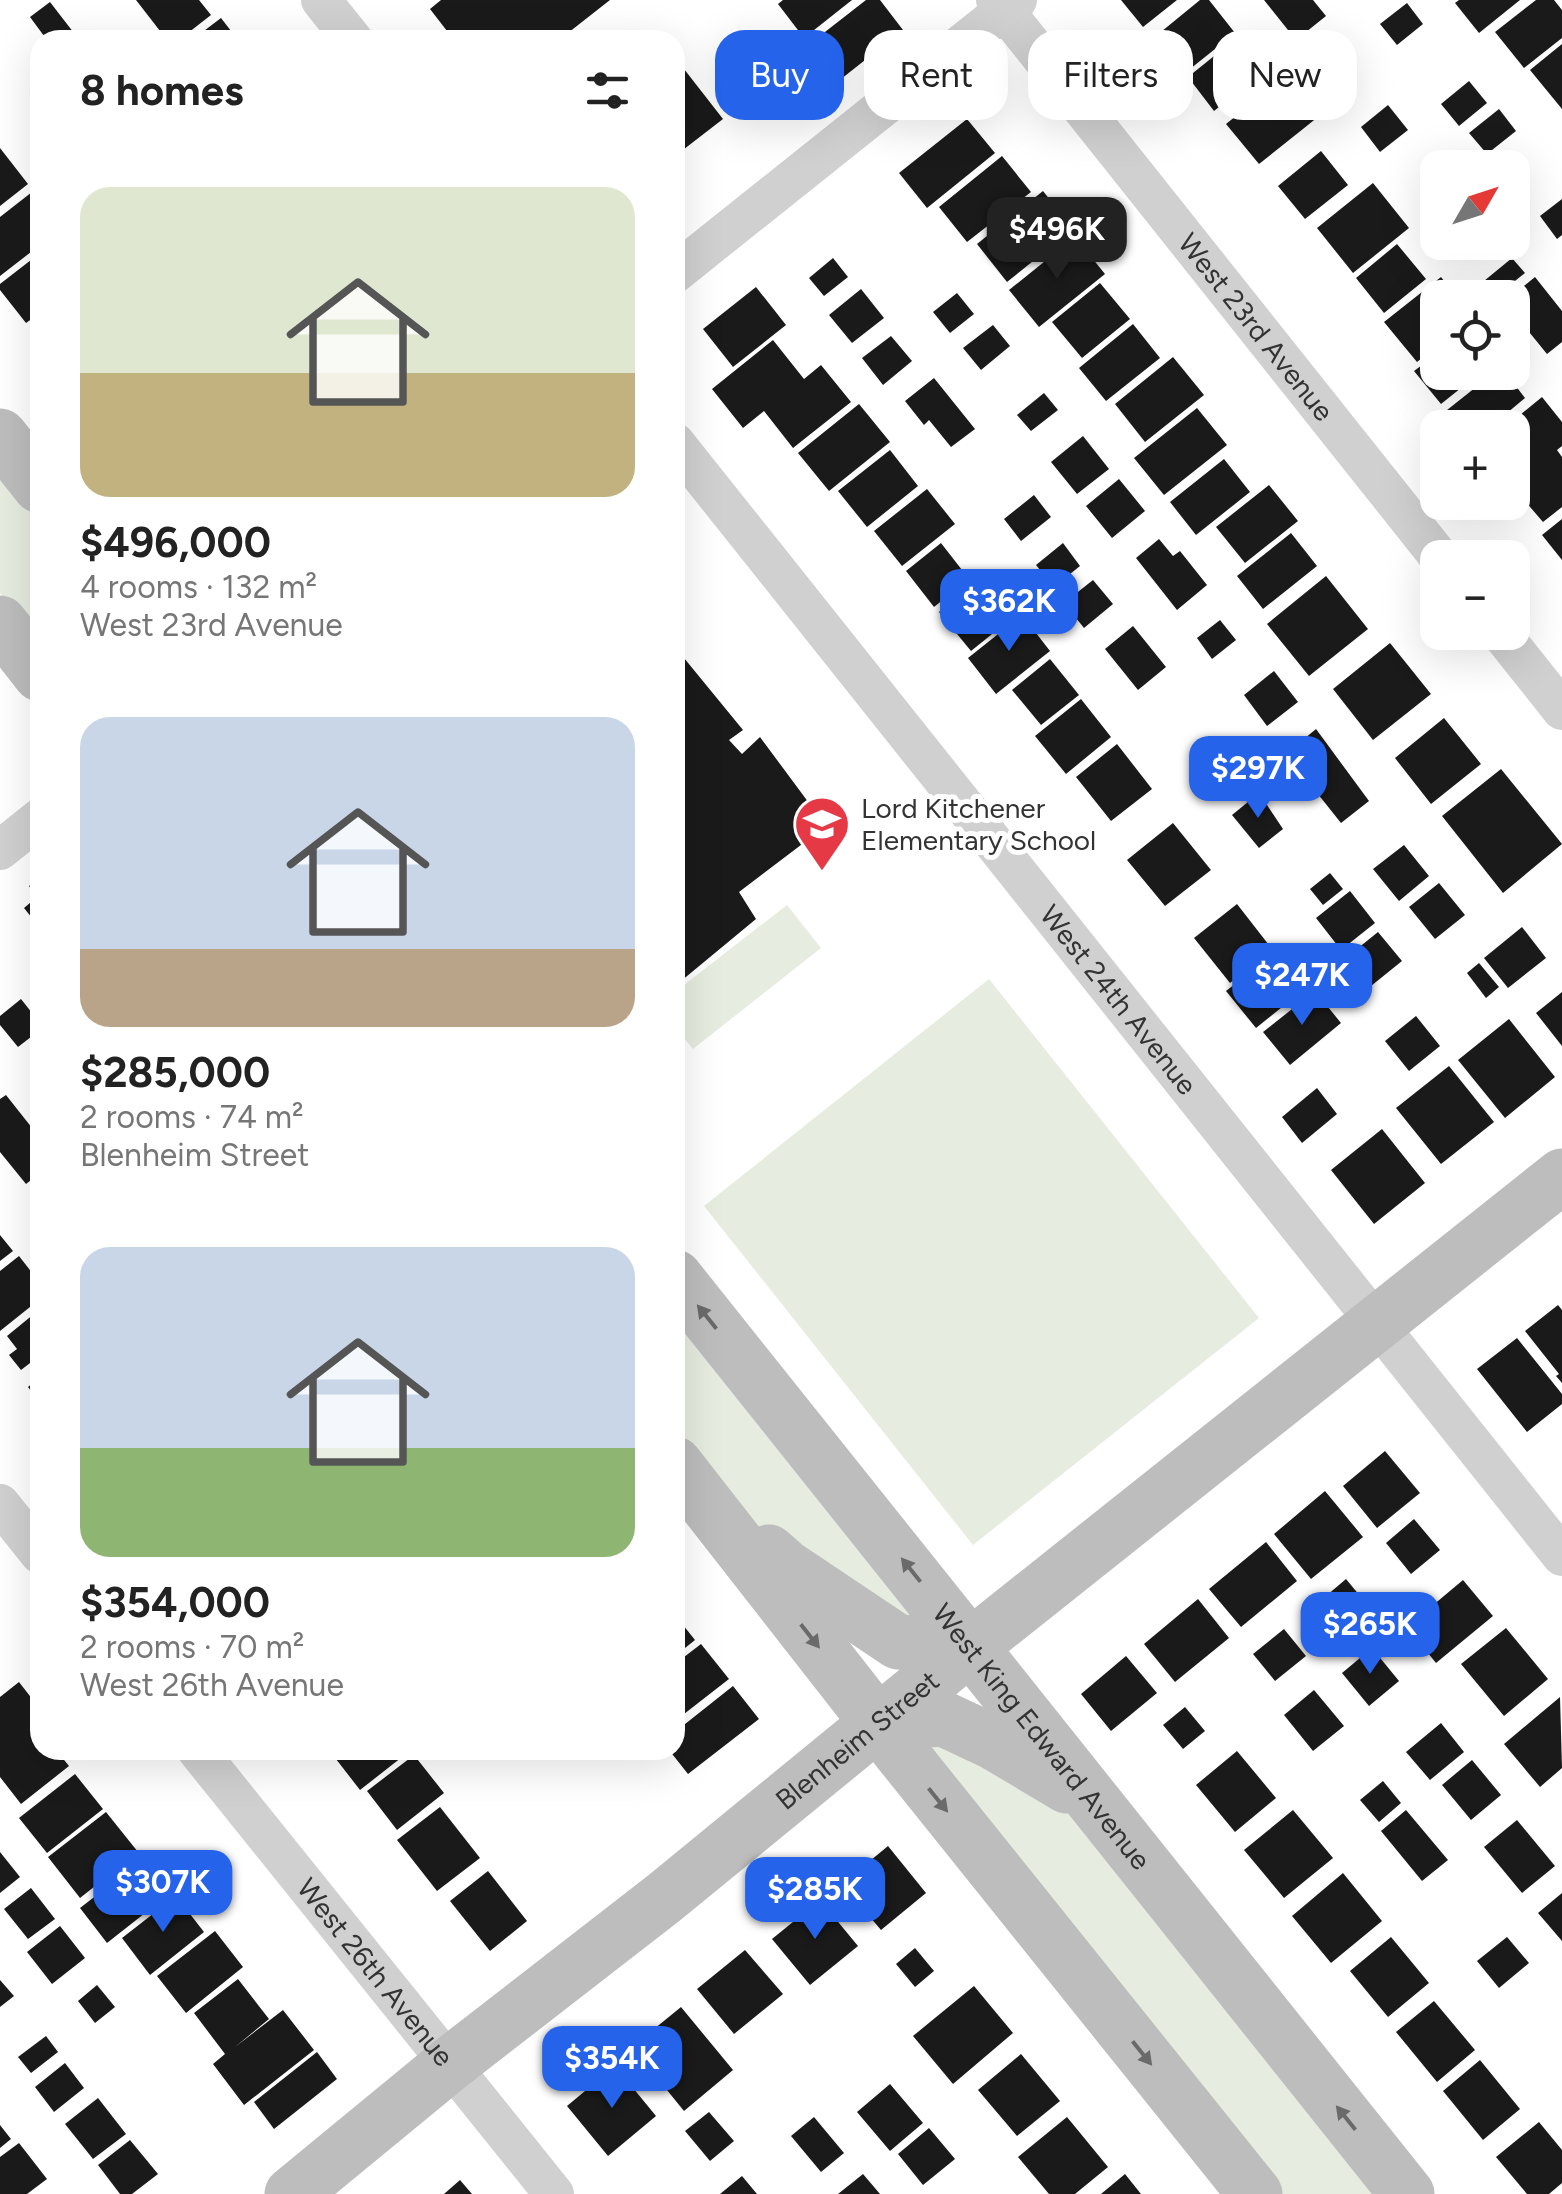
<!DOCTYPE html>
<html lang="en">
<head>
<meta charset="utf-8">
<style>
  body { margin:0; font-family:Figtree,sans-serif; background:#f6f6f6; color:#222; height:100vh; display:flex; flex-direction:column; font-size:38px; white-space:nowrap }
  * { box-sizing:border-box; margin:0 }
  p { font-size:32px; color:#767676 }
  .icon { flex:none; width:55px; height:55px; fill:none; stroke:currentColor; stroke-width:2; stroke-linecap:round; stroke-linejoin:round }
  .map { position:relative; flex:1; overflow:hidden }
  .side { position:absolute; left:30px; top:30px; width:655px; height:1730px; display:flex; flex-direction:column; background:#fff; border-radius:30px; box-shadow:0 10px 40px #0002 }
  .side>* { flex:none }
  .top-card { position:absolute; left:715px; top:30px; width:695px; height:90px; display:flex; gap:20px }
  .needle { width:65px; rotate:51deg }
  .controls { position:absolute; left:1420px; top:150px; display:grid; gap:20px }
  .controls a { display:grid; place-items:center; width:110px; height:110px; border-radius:20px; background:#fff; box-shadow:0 10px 40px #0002; font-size:50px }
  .price { position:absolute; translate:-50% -85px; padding:0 22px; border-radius:20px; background:#2563eb; color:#fff; font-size:32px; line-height:65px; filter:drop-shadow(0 2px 5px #0008) }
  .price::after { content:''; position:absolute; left:50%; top:60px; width:30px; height:22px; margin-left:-15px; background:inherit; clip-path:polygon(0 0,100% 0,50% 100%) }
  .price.on { background:#222; color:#fff }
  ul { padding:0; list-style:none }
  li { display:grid; align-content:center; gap:20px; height:530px; padding:0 50px }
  li span { display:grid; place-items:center; height:310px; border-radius:30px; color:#555 }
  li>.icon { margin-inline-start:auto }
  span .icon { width:180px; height:180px; fill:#fffc; stroke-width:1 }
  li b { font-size:42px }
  h2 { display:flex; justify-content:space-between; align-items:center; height:120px; padding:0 50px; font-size:42px }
  .chip { padding:0 35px; border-radius:30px; background:#fff; box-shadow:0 10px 40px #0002; font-size:35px; line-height:90px }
  .chip.on { background:#2563eb; color:#fff }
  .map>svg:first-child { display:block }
</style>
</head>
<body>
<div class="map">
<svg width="1562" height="2194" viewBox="0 0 1562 2194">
  <rect width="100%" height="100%" fill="#fff"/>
  <g fill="#e6ecdf">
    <path d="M0,469l40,50v124l-40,-50z"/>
    <path d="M787,905l34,43 -128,101 -18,-22v-35z"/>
    <path d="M989,979l270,339 -286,227 -269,-339z"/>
    <path d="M675,1310l240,300 -14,21 -127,-83 -99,-109z"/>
    <path d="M943,1729l116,65 323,400h-105l-357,-444z"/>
  </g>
  <g fill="#1a1a1a">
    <path d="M136,0h63l12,15 -32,25h-12z"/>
    <path d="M441,0h169l-51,40h-105l-24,-31z"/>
    <path d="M783,0h69l-48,38 -26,-34z"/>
    <path d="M866,0h14l23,30 -67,53 -29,-37z"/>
    <path d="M1121,0h56l-34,27z"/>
    <path d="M1200,0h9l26,33 -50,40 -29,-37z"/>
    <path d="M1264,0h49l13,16 -30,24z"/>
    <path d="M1459,0h61l-41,33 -24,-30z"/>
    <path d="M1536,0h18l8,10v28l-38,30 -29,-36z"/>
    <path d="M50,2l27,35 -4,3h-26l-17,-23z"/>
    <path d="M1407,3l16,21 -26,21 -17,-21z"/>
    <path d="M221,18l17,22h-46z"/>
    <path d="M1239,36l26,34 -51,41 -26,-34z"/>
    <path d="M752,42l40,52 -19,15 -40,-52z"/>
    <path d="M1562,44v65l-32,-39z"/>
    <path d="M677,60l46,59 -44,34 -4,-5z"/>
    <path d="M1290,73l33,40 -64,51 -33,-40z"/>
    <path d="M1469,81l18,22 -28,23 -18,-22z"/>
    <path d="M1388,105l20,25 -28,22 -19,-25z"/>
    <path d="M1499,109l17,22 -29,23 -18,-21z"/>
    <path d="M967,119l28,34 -68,55 -28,-35z"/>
    <path d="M0,148l28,36 -28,22z"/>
    <path d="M1321,151l27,34 -43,34 -27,-33z"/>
    <path d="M1002,156l29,36 -64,50 -28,-35z"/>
    <path d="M1373,183l36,45 -56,45 -36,-45z"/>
    <path d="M1043,191l30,38 -66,53 -30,-38z"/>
    <path d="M32,192l8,10v43l-40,31v-59z"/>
    <path d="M1562,199v36l-5,4 -17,-23z"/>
    <path d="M1075,237l30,37 -66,53 -30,-37z"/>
    <path d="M1459,242h25l-16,13z"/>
    <path d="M1397,244l29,35 -42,34 -28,-35z"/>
    <path d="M40,253v60l-14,10 -26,-33v-6z"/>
    <path d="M833,258l15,19 -24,19 -15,-18z"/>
    <path d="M1512,258l13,15 -29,23 -12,-15z"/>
    <path d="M1441,277l16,21h-19v47l-21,17 -33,-40z"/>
    <path d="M1535,277l27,34v31l-15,12 -35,-43v-13h-3z"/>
    <path d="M1100,283l30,36 -48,39 -30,-36z"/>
    <path d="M756,287l30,38 -53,42 -30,-38z"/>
    <path d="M861,289l23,29 -32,25 -23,-28z"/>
    <path d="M957,293l17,21 -24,19 -17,-21z"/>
    <path d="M1133,324l27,34 -54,43 -27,-33z"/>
    <path d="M993,325l17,21 -29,24 -18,-22z"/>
    <path d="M891,336l21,25 -29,24 -21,-27z"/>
    <path d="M773,340l31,39 17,-14 30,37 -58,46 -29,-37 -21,17 -31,-39z"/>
    <path d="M1438,353v19h43l-40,32 -27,-33z"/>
    <path d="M1173,357l31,38 -59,47 -30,-38z"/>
    <path d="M1495,372h10l20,26 -36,30h-36l-11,-14z"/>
    <path d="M934,378l41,51 -24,18 -22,-27 -5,5 -19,-24z"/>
    <path d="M1044,393l14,17 -27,21 -14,-16z"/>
    <path d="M1542,397l20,25v24l-5,4 5,7v50l-19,15 -31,-36v-58h-8z"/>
    <path d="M859,404l31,38 -61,49 -31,-38z"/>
    <path d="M1197,408l30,37 -63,50 -30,-37z"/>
    <path d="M1083,436l26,33 -32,25 -26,-32z"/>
    <path d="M890,450l28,36 -51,41 -29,-36z"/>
    <path d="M1224,459l26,33 -54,43 -26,-33z"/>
    <path d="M1119,479l26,32 -33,27 -26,-32z"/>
    <path d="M1269,485l29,36 -53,42 -29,-36z"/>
    <path d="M927,489l28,35 -53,42 -28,-35z"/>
    <path d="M1034,495l17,22 -30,24 -17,-22z"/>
    <path d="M1562,519v41l-20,-25z"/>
    <path d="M1291,533l26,33 -54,43 -26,-33z"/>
    <path d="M1159,539l14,17 7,-5 27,34 -30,25 -41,-52z"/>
    <path d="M941,543l28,36 -35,28 -28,-36z"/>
    <path d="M1063,543l17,23 -26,21 -18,-22z"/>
    <path d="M1326,576l42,53 -59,47 -42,-52z"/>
    <path d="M980,578l32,40 -41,33 -32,-39z"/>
    <path d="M1093,580l20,24 -29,24 -20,-25z"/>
    <path d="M1022,615l28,36 -54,43 -28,-36z"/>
    <path d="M1220,620l16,20 -24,19 -15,-21z"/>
    <path d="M1133,626l33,41 -28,23 -33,-41z"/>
    <path d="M1390,643l41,51 -58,46 -40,-51z"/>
    <path d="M675,647l68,83 -14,10 13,14 18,-17 66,89 -87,66 17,27 -81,67z"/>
    <path d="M1050,659l29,36 -38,30 -29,-35z"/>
    <path d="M1274,671l24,31 -31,24 -23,-31z"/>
    <path d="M1081,699l30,38 -45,37 -31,-38z"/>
    <path d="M1444,718l37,46 -50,40 -36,-46z"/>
    <path d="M1316,729l53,72 -28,22 -55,-69z"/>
    <path d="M1117,744l35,45 -41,32 -35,-44z"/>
    <path d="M1501,769l61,75 -59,49 -61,-77z"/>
    <path d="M1259,793l24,36 -24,19 -27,-33z"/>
    <path d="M1173,823l38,47 -46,36 -38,-46z"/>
    <path d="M1404,845l25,31 -30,25 -26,-32z"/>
    <path d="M1330,873l13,16 -20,16 -13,-16z"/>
    <path d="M40,878v50l-16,-20 13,-11 -8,-11z"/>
    <path d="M1439,883l26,32 -30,24 -26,-32z"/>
    <path d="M1350,891l25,32 -34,27 -25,-32z"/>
    <path d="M1237,904l35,45 -42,34 -36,-45z"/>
    <path d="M1522,927l24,31 -38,30 -24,-30z"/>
    <path d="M1378,932l24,29 -31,25 -24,-29z"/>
    <path d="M1282,947l30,36 -56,45 -30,-37z"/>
    <path d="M1479,963l20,24 -13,11 -19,-25z"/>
    <path d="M1315,991l26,32 -51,42 -27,-33z"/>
    <path d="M1562,992v54l-26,-33z"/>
    <path d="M21,999l19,24v7l-22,17 -18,-22v-9z"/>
    <path d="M1416,1016l24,30 -31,25 -24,-30z"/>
    <path d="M1509,1019l46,58 -50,41 -47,-58z"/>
    <path d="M1449,1066l45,56 -53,42 -45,-56z"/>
    <path d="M1317,1088l20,26 -35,29 -20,-26z"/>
    <path d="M6,1095l34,43v35l-14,11 -26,-32v-53z"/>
    <path d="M1382,1129l43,54 -51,41 -43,-54z"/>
    <path d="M0,1235l13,16 -13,10z"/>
    <path d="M19,1256l21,27v16l-40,32v-60z"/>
    <path d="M1558,1305l4,5v73l-6,-7 3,-2 -34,-43z"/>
    <path d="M40,1309v59l-6,-8 -13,10 -12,-15 8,-6 -10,-13z"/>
    <path d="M1517,1338l45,56v10l-35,28 -50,-63z"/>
    <path d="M40,1377v26l-12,-16z"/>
    <path d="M1385,1451l35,42 -43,35 -34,-42z"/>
    <path d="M1325,1491l38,46 -52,42 -37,-45z"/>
    <path d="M1414,1519l26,31 -29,24 -25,-31z"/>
    <path d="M1266,1542l31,39 -56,46 -32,-38z"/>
    <path d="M1346,1579l24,29 -28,23 -23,-29z"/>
    <path d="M1463,1580l30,36 -57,47 -29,-36z"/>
    <path d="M1198,1599l31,39 -54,44 -31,-38z"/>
    <path d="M675,1615l20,25 -20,16z"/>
    <path d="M1506,1628l42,51 -44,37 -43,-52z"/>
    <path d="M1284,1629l22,27 -31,25 -22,-27z"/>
    <path d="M701,1644l28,35 -54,42v-57z"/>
    <path d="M1372,1648l27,33 -30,25 -27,-33z"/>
    <path d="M1126,1656l31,37 -46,38 -30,-37z"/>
    <path d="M19,1682l21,27v41h16l13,16 -48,38 -21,-27v-80z"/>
    <path d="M733,1686l26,33 -71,55 -19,-24h6v-18z"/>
    <path d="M1314,1690l30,36 -31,25 -29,-36z"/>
    <path d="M1560,1697l2,71 -22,19 -36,-43z"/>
    <path d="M1185,1707l20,24 -22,18 -20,-24z"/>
    <path d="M1441,1723l23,29 -34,28 -24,-28z"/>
    <path d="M329,1750h82l-51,40z"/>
    <path d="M1237,1751l39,47 -41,34 -39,-47z"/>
    <path d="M414,1755l30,38 -47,37 -30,-39z"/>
    <path d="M1472,1760l29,35 -30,25 -29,-35z"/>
    <path d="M75,1774l28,35 -56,44 -28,-35z"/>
    <path d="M1383,1781l18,22 -22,19 -19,-22z"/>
    <path d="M440,1807l40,51 -43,33 -40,-51z"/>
    <path d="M1293,1810l40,48 -49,40 -40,-48z"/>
    <path d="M1406,1810l42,50 -26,21 -41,-50z"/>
    <path d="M106,1812l32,40 -58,46 -32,-41z"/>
    <path d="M1517,1820l38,46 -33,27 -38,-46z"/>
    <path d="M888,1846l38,47 -45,37 -39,-46z"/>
    <path d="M0,1852l20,25 -20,16z"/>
    <path d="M146,1857l27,34 -66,52 -27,-35z"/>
    <path d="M488,1871l39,50 -37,30 -40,-50z"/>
    <path d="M1343,1873l39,48 -51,42 -39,-47z"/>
    <path d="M31,1888l24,31 -27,20 -24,-30z"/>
    <path d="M1562,1893v48l-24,-28z"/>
    <path d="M176,1896l28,36 -54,43 -28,-37z"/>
    <path d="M820,1900l38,46 -48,39 -38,-46z"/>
    <path d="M60,1926l25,32 -33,26 -25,-32z"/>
    <path d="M215,1931l28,36 -57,46 -29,-37z"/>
    <path d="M1391,1937l38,46 -41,34 -38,-46z"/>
    <path d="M1507,1937l22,26 -30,25 -22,-27z"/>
    <path d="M915,1948l19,23 -19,16 -19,-23z"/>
    <path d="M745,1950l38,44 -49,40 -37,-45z"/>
    <path d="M238,1979l31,40 -34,28 48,-37 31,40 -70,55 -31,-41 12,-10 -31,-41z"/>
    <path d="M0,1980l14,16 -14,11z"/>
    <path d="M97,1985l18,22 -20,16 -17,-22z"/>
    <path d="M974,1986l39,47 -60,51 -40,-48z"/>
    <path d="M1434,2001l41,49 -38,32 -41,-50z"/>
    <path d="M681,2007l52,63 -49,41 -52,-64z"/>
    <path d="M46,2036l12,16 -27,21 -13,-16z"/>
    <path d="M317,2052l20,27 -63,50 -20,-27z"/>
    <path d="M1021,2054l39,47 -43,35 -39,-46z"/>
    <path d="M1480,2060l40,49 -37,31 -40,-49z"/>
    <path d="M65,2063l19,25 -30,24 -19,-25z"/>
    <path d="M615,2066l41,50 -48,40 -41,-50z"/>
    <path d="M890,2084l33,39 -33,28 -33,-39z"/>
    <path d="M98,2098l28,36 -33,25 -28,-35z"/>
    <path d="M709,2112l25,29 -24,20 -25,-30z"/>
    <path d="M814,2117l30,36 -23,19 -30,-36z"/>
    <path d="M1067,2117l41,50 -33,27h-26l-31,-37z"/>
    <path d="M1539,2122l23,28v33l-13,11h-22l-31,-37z"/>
    <path d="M0,2125l11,14 -11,9z"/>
    <path d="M929,2128l26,31 -32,26 -25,-31z"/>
    <path d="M130,2140l28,34 -26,20h-12l-22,-29z"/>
    <path d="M19,2143l28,36 -20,15h-27v-37z"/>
    <path d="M863,2174l17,20h-42z"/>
    <path d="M1125,2174l16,20h-40z"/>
    <path d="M742,2176l15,18h-37z"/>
    <path d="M460,2180l12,14h-28z"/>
  </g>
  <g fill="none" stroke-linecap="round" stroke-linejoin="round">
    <g stroke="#d0d0d0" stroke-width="40">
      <path d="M321,0l32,40"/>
      <path id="s1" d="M996,0l444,558"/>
      <path d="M675,273l342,-273"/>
      <path id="s2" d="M675,443l887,1113"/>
      <path d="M1500,632l62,78"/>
      <path d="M0,850l40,-32"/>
      <path d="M0,1504l40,50"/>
      <path id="s3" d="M197,1750l357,444"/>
    </g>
    <g stroke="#bdbdbd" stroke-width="55">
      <path d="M0,436l40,50"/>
      <path d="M0,623l40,51"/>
      <path id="s4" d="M675,1277l732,917"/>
      <path d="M675,1464l226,289 354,441"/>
      <path d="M769,1552l17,15 112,75 74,4"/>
      <path d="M878,1723l66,-4 49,23 74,44"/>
      <path id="s5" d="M292,2194l158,-130 214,-166 331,-271 567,-451"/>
    </g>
  </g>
  <defs><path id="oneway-solid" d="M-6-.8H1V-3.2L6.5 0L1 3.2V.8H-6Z" transform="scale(2.5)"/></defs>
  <g fill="#6a6a6a">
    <use href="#oneway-solid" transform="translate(707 1317) rotate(-129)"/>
    <use href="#oneway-solid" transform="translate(911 1570) rotate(-129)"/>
    <use href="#oneway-solid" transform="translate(810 1636) rotate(52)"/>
    <use href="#oneway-solid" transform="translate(938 1800) rotate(51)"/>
    <use href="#oneway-solid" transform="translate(1142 2053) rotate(51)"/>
    <use href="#oneway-solid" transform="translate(1346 2118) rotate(-129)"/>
  </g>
  <defs>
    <g id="school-pin" transform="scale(2.875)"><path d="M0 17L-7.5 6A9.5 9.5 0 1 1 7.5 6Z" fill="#e63946" stroke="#fff"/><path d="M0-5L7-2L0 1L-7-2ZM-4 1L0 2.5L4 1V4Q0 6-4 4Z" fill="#fff"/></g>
  </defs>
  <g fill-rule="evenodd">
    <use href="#school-pin" x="822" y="824"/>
  </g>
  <g text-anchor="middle" stroke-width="10" stroke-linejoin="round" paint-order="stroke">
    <g font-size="28" fill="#333" stroke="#fff">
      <text dy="10" stroke="none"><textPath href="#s1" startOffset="418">West 23rd Avenue</textPath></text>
      <text dy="10" stroke="none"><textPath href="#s2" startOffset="712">West 24th Avenue</textPath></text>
      <text dy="10" stroke="none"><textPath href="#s4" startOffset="588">West King Edward Avenue</textPath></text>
      <text dy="10" stroke="none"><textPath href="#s5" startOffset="725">Blenheim Street</textPath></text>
      <text dy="10" stroke="none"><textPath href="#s3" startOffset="285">West 26th Avenue</textPath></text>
    </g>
    <g font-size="28" fill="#333" stroke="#fff" text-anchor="start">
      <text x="861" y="818">Lord Kitchener<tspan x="861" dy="32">Elementary School</tspan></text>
    </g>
  </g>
</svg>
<div class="controls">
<a><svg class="needle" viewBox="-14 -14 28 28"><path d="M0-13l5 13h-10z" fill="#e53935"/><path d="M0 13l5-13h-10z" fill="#767676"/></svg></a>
<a><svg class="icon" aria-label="locate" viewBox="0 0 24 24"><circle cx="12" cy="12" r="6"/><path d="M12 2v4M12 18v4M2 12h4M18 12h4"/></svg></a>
<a>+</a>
<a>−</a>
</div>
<b class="price on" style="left:1057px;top:282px">$496K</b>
<b class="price" style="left:1009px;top:654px">$362K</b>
<b class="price" style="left:1258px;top:821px">$297K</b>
<b class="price" style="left:1302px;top:1028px">$247K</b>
<b class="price" style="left:1370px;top:1677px">$265K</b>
<b class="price" style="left:163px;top:1935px">$307K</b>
<b class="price" style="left:815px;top:1942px">$285K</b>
<b class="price" style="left:612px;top:2111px">$354K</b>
<div class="top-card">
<a class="chip on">Buy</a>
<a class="chip">Rent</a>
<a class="chip">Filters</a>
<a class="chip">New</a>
</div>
<section class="side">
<h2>8 homes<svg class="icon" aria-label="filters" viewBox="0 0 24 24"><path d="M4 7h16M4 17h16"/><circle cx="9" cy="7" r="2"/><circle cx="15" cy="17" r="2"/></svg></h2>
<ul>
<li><span style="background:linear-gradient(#dfe7d0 60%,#c2b280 0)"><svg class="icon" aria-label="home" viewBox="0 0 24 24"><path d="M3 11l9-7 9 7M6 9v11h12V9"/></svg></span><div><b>$496,000</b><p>4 rooms · 132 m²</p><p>West 23rd Avenue</p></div></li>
<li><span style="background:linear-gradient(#c9d6e8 75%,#b9a48a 0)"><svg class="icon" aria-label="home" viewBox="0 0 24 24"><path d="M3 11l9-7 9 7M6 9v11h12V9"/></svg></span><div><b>$285,000</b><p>2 rooms · 74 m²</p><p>Blenheim Street</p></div></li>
<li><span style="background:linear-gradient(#c9d6e8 65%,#8fb573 0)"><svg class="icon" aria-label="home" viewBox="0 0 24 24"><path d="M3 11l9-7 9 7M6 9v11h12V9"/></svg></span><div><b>$354,000</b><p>2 rooms · 70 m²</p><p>West 26th Avenue</p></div></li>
</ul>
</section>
</div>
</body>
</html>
